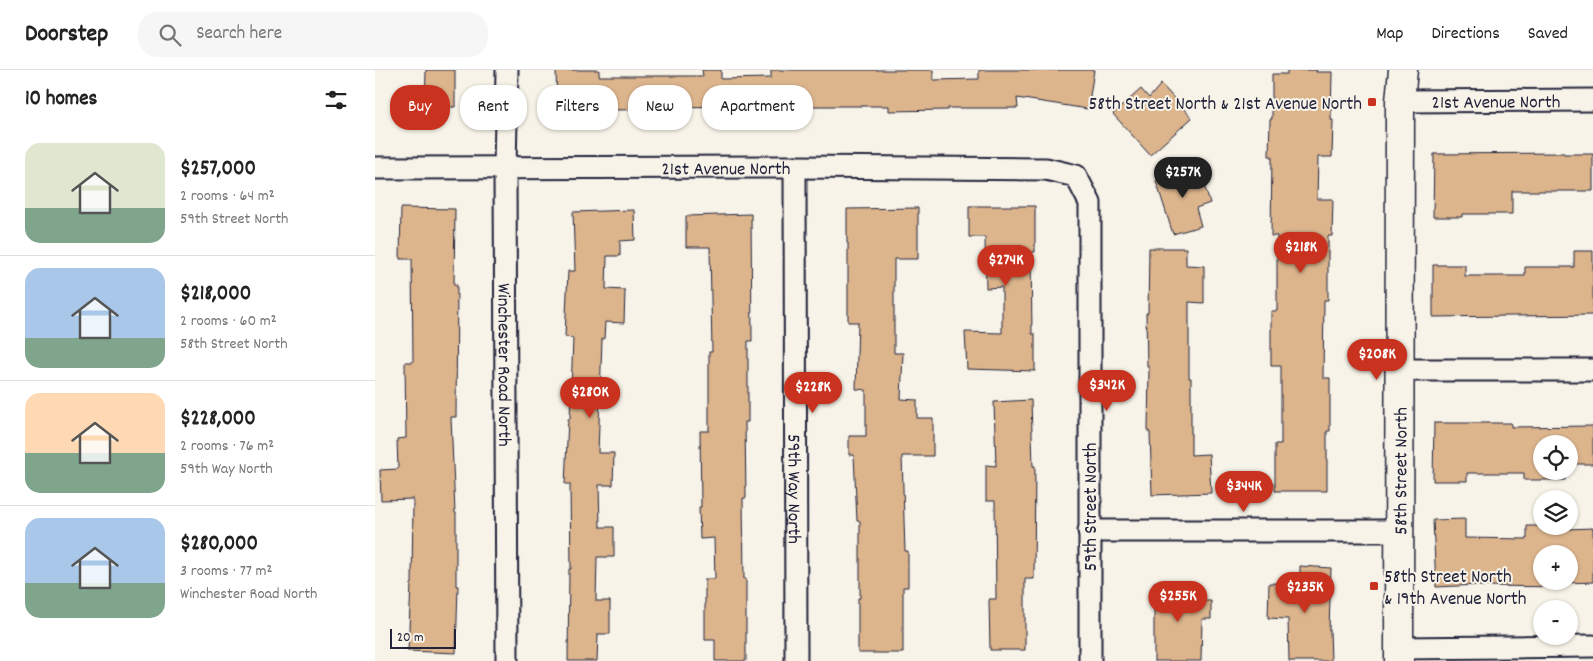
<!DOCTYPE html>
<html lang="en">
<head>
<meta charset="utf-8">
<style>
  body { margin:0; font-family:Dekko,sans-serif; background:#f6f6f6; color:#222; height:100vh; display:flex; flex-direction:column; font-size:19px; white-space:nowrap }
  * { box-sizing:border-box; margin:0 }
  p { font-size:16px; color:#767676 }
  .icon { flex:none; width:28px; height:28px; fill:none; stroke:currentColor; stroke-width:2; stroke-linecap:round; stroke-linejoin:round }
  .map { position:relative; flex:1; overflow:hidden }
  .sheet { display:flex; flex-direction:column; background:#fff; width:375px }
  .sheet>* { flex:none }
  .top-card { position:absolute; left:15px; top:15px; width:475px; height:45px; display:flex; gap:10px }
  .tools { position:absolute; left:1158px; top:365px; display:grid; gap:10px }
  .tools a { display:grid; place-items:center; width:45px; height:45px; border-radius:50%; background:#fff; box-shadow:0 1px 4px #0004; font-size:25px }
  .scale { position:absolute; left:15px; bottom:12px; width:66px; box-sizing:border-box; padding-left:5px; border:2px solid #22223b; border-top:0; font-size:14px; line-height:18px; white-space:nowrap; color:#22223b; -webkit-text-stroke:4px #f7f3e8; paint-order:stroke }
  .price { position:absolute; translate:-50% -42px; padding:0 11px; border-radius:18px; background:#c8321e; color:#fff; font-size:16px; line-height:32px; filter:drop-shadow(0 1px 2px #0008) }
  .price::after { content:''; position:absolute; left:50%; top:30px; width:15px; height:11px; margin-left:-8px; background:inherit; clip-path:polygon(0 0,100% 0,50% 100%) }
  .price.current { background:#222; color:#fff }
  ul { padding:0; list-style:none }
  li { display:flex; align-items:center; gap:15px; height:125px; padding:0 25px }
  li+li { border-top:1px solid #e0e0e0 }
  li span { display:grid; place-items:center; flex:none; width:140px; height:100px; border-radius:15px; color:#555 }
  li>.icon { margin-inline-start:auto }
  span .icon { width:60px; height:60px; fill:#fffc; stroke-width:1 }
  li b { font-size:21px }
  h2 { display:flex; justify-content:space-between; align-items:center; height:60px; padding:0 25px; font-size:21px }
  .tag { padding:0 18px; border-radius:20px; background:#fff; box-shadow:0 1px 4px #0004; font-size:18px; line-height:45px }
  .tag.current { background:#c8321e; color:#fff }
  header { display:flex; align-items:center; gap:30px; box-sizing:border-box; height:70px; padding:0 25px; background:#fff; border-bottom:1px solid #e0e0e0 }
  header strong { font-size:24px }
  nav { display:flex; gap:28px; margin-inline-start:auto; font-size:18px }
  .search { width:350px; height:45px; background:#f6f6f6; display:flex; align-items:center; gap:12px; box-sizing:border-box; padding:0 18px; border-radius:20px; color:#767676; font-size:19px }
  main { display:flex; flex:1; min-height:0 }
  .map>svg:first-child { display:block }
</style>
</head>
<body>
<header>
<strong>Doorstep</strong>
<div class="search"><svg class="icon" aria-label="search" viewBox="0 0 24 24"><circle cx="10" cy="10" r="6"/><path d="M15 15l6 6"/></svg>Search here</div>
<nav><a>Map</a><a>Directions</a><a>Saved</a></nav>
</header>
<main>
<section class="sheet">
<h2>10 homes<svg class="icon" aria-label="filters" viewBox="0 0 24 24"><path d="M4 7h16M4 17h16"/><circle cx="9" cy="7" r="2"/><circle cx="15" cy="17" r="2"/></svg></h2>
<ul>
<li><span style="background:linear-gradient(#dfe7d0 65%,#7fa58c 0)"><svg class="icon" aria-label="home" viewBox="0 0 24 24"><path d="M3 11l9-7 9 7M6 9v11h12V9"/></svg></span><div><b>$257,000</b><p>2 rooms · 64 m²</p><p>59th Street North</p></div></li>
<li><span style="background:linear-gradient(#a9c7e8 70%,#7fa58c 0)"><svg class="icon" aria-label="home" viewBox="0 0 24 24"><path d="M3 11l9-7 9 7M6 9v11h12V9"/></svg></span><div><b>$218,000</b><p>2 rooms · 60 m²</p><p>58th Street North</p></div></li>
<li><span style="background:linear-gradient(#ffd9b3 60%,#7fa58c 0)"><svg class="icon" aria-label="home" viewBox="0 0 24 24"><path d="M3 11l9-7 9 7M6 9v11h12V9"/></svg></span><div><b>$228,000</b><p>2 rooms · 76 m²</p><p>59th Way North</p></div></li>
<li><span style="background:linear-gradient(#a9c7e8 65%,#7fa58c 0)"><svg class="icon" aria-label="home" viewBox="0 0 24 24"><path d="M3 11l9-7 9 7M6 9v11h12V9"/></svg></span><div><b>$280,000</b><p>3 rooms · 77 m²</p><p>Winchester Road North</p></div></li>
</ul>
</section>
<div class="map">
<svg width="1218" height="591" viewBox="0 0 1218 591">
  <rect width="100%" height="100%" fill="#f7f3e8"/>
  <filter id="ink" filterUnits="userSpaceOnUse"><feTurbulence type="fractalNoise" baseFrequency=".02" numOctaves="2"/><feDisplacementMap in="SourceGraphic" scale="10" xChannelSelector="R" yChannelSelector="G"/><feConvolveMatrix kernelMatrix="1 2 1 2 8 2 1 2 1" color-interpolation-filters="sRGB"/></filter>
  <g filter="url(#ink)">
    <g fill="#dcb58d" stroke="#22223b" fill-rule="evenodd">
      <path d="M51,0h29v37h-30z"/>
      <path d="M181,0h43v6h104l-1,-6h19v9l50,-1v-8h162v10l46,-1v-9h115l-6,39 -71,-11 1,10h-70v2l-59,1v-5h-80v2h-57v-2l-80,1v2l-115,2z"/>
      <path d="M912,0h30l-1,2h16l-1,48h2l-1,37h-14l-1,42h16l-1,37h-4v64h-4l-1,78h7v53h-3v60h-52v-47h6v-78h-10v-55h6v-75h-6l1,-80h-3l1,-37h2v-45h15z"/>
      <path d="M786,14l31,34 -42,37 -37,-41 28,-25 8,9z"/>
      <path d="M1189,83v1h29v37h-81v23h-50v3h-29l1,-63z"/>
      <path d="M823,97l12,36 -14,5 5,18 -28,8 -17,-53z"/>
      <path d="M594,136h66v46h-4l1,82h3v37l-68,-2 -2,-37 37,1v-46l-16,1 -1,-51h-16z"/>
      <path d="M26,138l54,1 -1,76h3l-1,132h-5l4,96h1v73h2l-2,67 -48,-2 3,-67h1l1,-85 -32,1 -1,-30 18,-1 -1,-30 9,-1 -1,-76h8l-1,-103h-12z"/>
      <path d="M543,138v51h-24v94h9l-2,46 16,1v18h16v38h-31l3,95h3v36h-5v66h-45v-55h2v-77h-3l-3,-66h-5v-19h17v-46l-10,-1 2,-67h-10v-79h-1v-34z"/>
      <path d="M259,140l1,30 -15,1v15h-13l-1,33 19,1 -1,33 -19,-1 -1,17h-2l-4,114h16l-1,32h-14l1,42h14v30h-17l-1,44h14v33h-12l-1,27h-29l1,-92h2l-1,-85h-5l3,-65h2l3,-81 -8,-1 3,-66h7l-2,-59z"/>
      <path d="M376,144l1,127h-4v81h-3l1,76h-3l1,81h2v82h-31v-21h-10v-61h10l-1,-41 -14,1 -1,-32h2l-1,-76h9v-79h3l-2,-105h-24v-31z"/>
      <path d="M774,178h37v17l18,1v37l-15,-1v76h2v77l18,-1 2,39 -59,2 -2,-63h-2l1,-65h-2l-1,-54h2z"/>
      <path d="M1199,181h19v64l-160,2v-52h32v11h60v-9h49z"/>
      <path d="M656,330l2,66h2l-1,113h-9v71h-35l-1,-51h7l-1,-98h-9v-36l10,1 -2,-64z"/>
      <path d="M1059,353h77v4l82,-1v38h-24v-20h-28v27h24v9h-41v-7h-57v8h-34z"/>
      <path d="M1090,449v19l62,1v-13h40v3l26,-1v54l-27,1v4l-87,-1v-1l-43,2 -3,-67zM1166,484h28v27h-28z"/>
      <path d="M925,496l31,2 -2,62h1l1,31h-42l-1,-42 -20,-1 1,-35 31,1z"/>
      <path d="M779,512l38,1v18h19v18h-9l-1,42h-47z"/>
    </g>
    <g fill="none" stroke-linecap="round" stroke-linejoin="round">
      <g stroke="#22223b" stroke-width="25">
        <g id="street">
          <path id="s1" d="M132,0l-2,98 2,493"/>
          <path id="s2" d="M1025,31l193,-1"/>
          <path id="s3" d="M420,97l1,494"/>
          <path id="s4" d="M0,98l420,-1 251,2 30,7 14,27v458"/>
          <path d="M1023,300h195"/>
          <path d="M714,461h309"/>
          <path d="M1024,578l194,-2"/>
        </g>
      </g>
      <g stroke="#22223b" stroke-width="31">
        <g id="secondary">
          <path id="s5" d="M1024,591l1,-560 3,-31"/>
        </g>
      </g>
      <use href="#street" stroke="#f7f3e8" stroke-width="21"/>
      <use href="#secondary" stroke="#f7f3e8" stroke-width="28"/>
    </g>
  </g>
  <g fill="#c8321e" stroke="#f7f3e8" stroke-width="2">
    <rect x="992" y="27" width="10" height="10" rx="2.5"/>
    <rect x="994" y="511" width="10" height="10" rx="2.5"/>
  </g>
  <g text-anchor="middle" stroke-width="4" stroke-linejoin="round" paint-order="stroke">
    <g font-size="19" fill="#22223b" stroke="#f7f3e8">
      <text dy="7" stroke="none"><textPath href="#s2" startOffset="96">21st Avenue North</textPath></text>
      <text dy="7" stroke="none"><textPath href="#s4" startOffset="351">21st Avenue North</textPath></text>
      <text dy="7" stroke="none"><textPath href="#s1" startOffset="295">Winchester Road North</textPath></text>
      <text dy="7" stroke="none"><textPath href="#s5" startOffset="190">58th Street North</textPath></text>
      <text dy="7" stroke="none"><textPath href="#s3" startOffset="322">59th Way North</textPath></text>
      <text transform="translate(714 437) rotate(-90)" y="7">59th Street North</text>
    </g>
    <g font-size="19" fill="#22223b" stroke="#f7f3e8" text-anchor="end">
      <text x="987" y="39">58th Street North &amp; 21st Avenue North</text>
      <text x="1009" y="512" text-anchor="start">58th Street North<tspan x="1009" dy="22">&amp; 19th Avenue North</tspan></text>
    </g>
  </g>
</svg>
<div class="tools">
<a><svg class="icon" aria-label="locate" viewBox="0 0 24 24"><circle cx="12" cy="12" r="6"/><path d="M12 2v4M12 18v4M2 12h4M18 12h4"/></svg></a>
<a><svg class="icon" aria-label="layers" viewBox="0 0 24 24"><path d="M12 4l9 5-9 5-9-5zM3 14l9 5 9-5"/></svg></a>
<a>+</a>
<a>−</a>
</div>
<div class="scale">20 m</div>
<b class="price current" style="left:808px;top:129px">$257K</b>
<b class="price" style="left:926px;top:204px">$218K</b>
<b class="price" style="left:631px;top:217px">$274K</b>
<b class="price" style="left:1002px;top:311px">$208K</b>
<b class="price" style="left:732px;top:342px">$342K</b>
<b class="price" style="left:438px;top:344px">$228K</b>
<b class="price" style="left:215px;top:349px">$280K</b>
<b class="price" style="left:869px;top:443px">$344K</b>
<b class="price" style="left:930px;top:544px">$235K</b>
<b class="price" style="left:803px;top:553px">$255K</b>
<div class="top-card">
<a class="tag current">Buy</a>
<a class="tag">Rent</a>
<a class="tag">Filters</a>
<a class="tag">New</a>
<a class="tag">Apartment</a>
</div>
</div>
</main>
</body>
</html>
